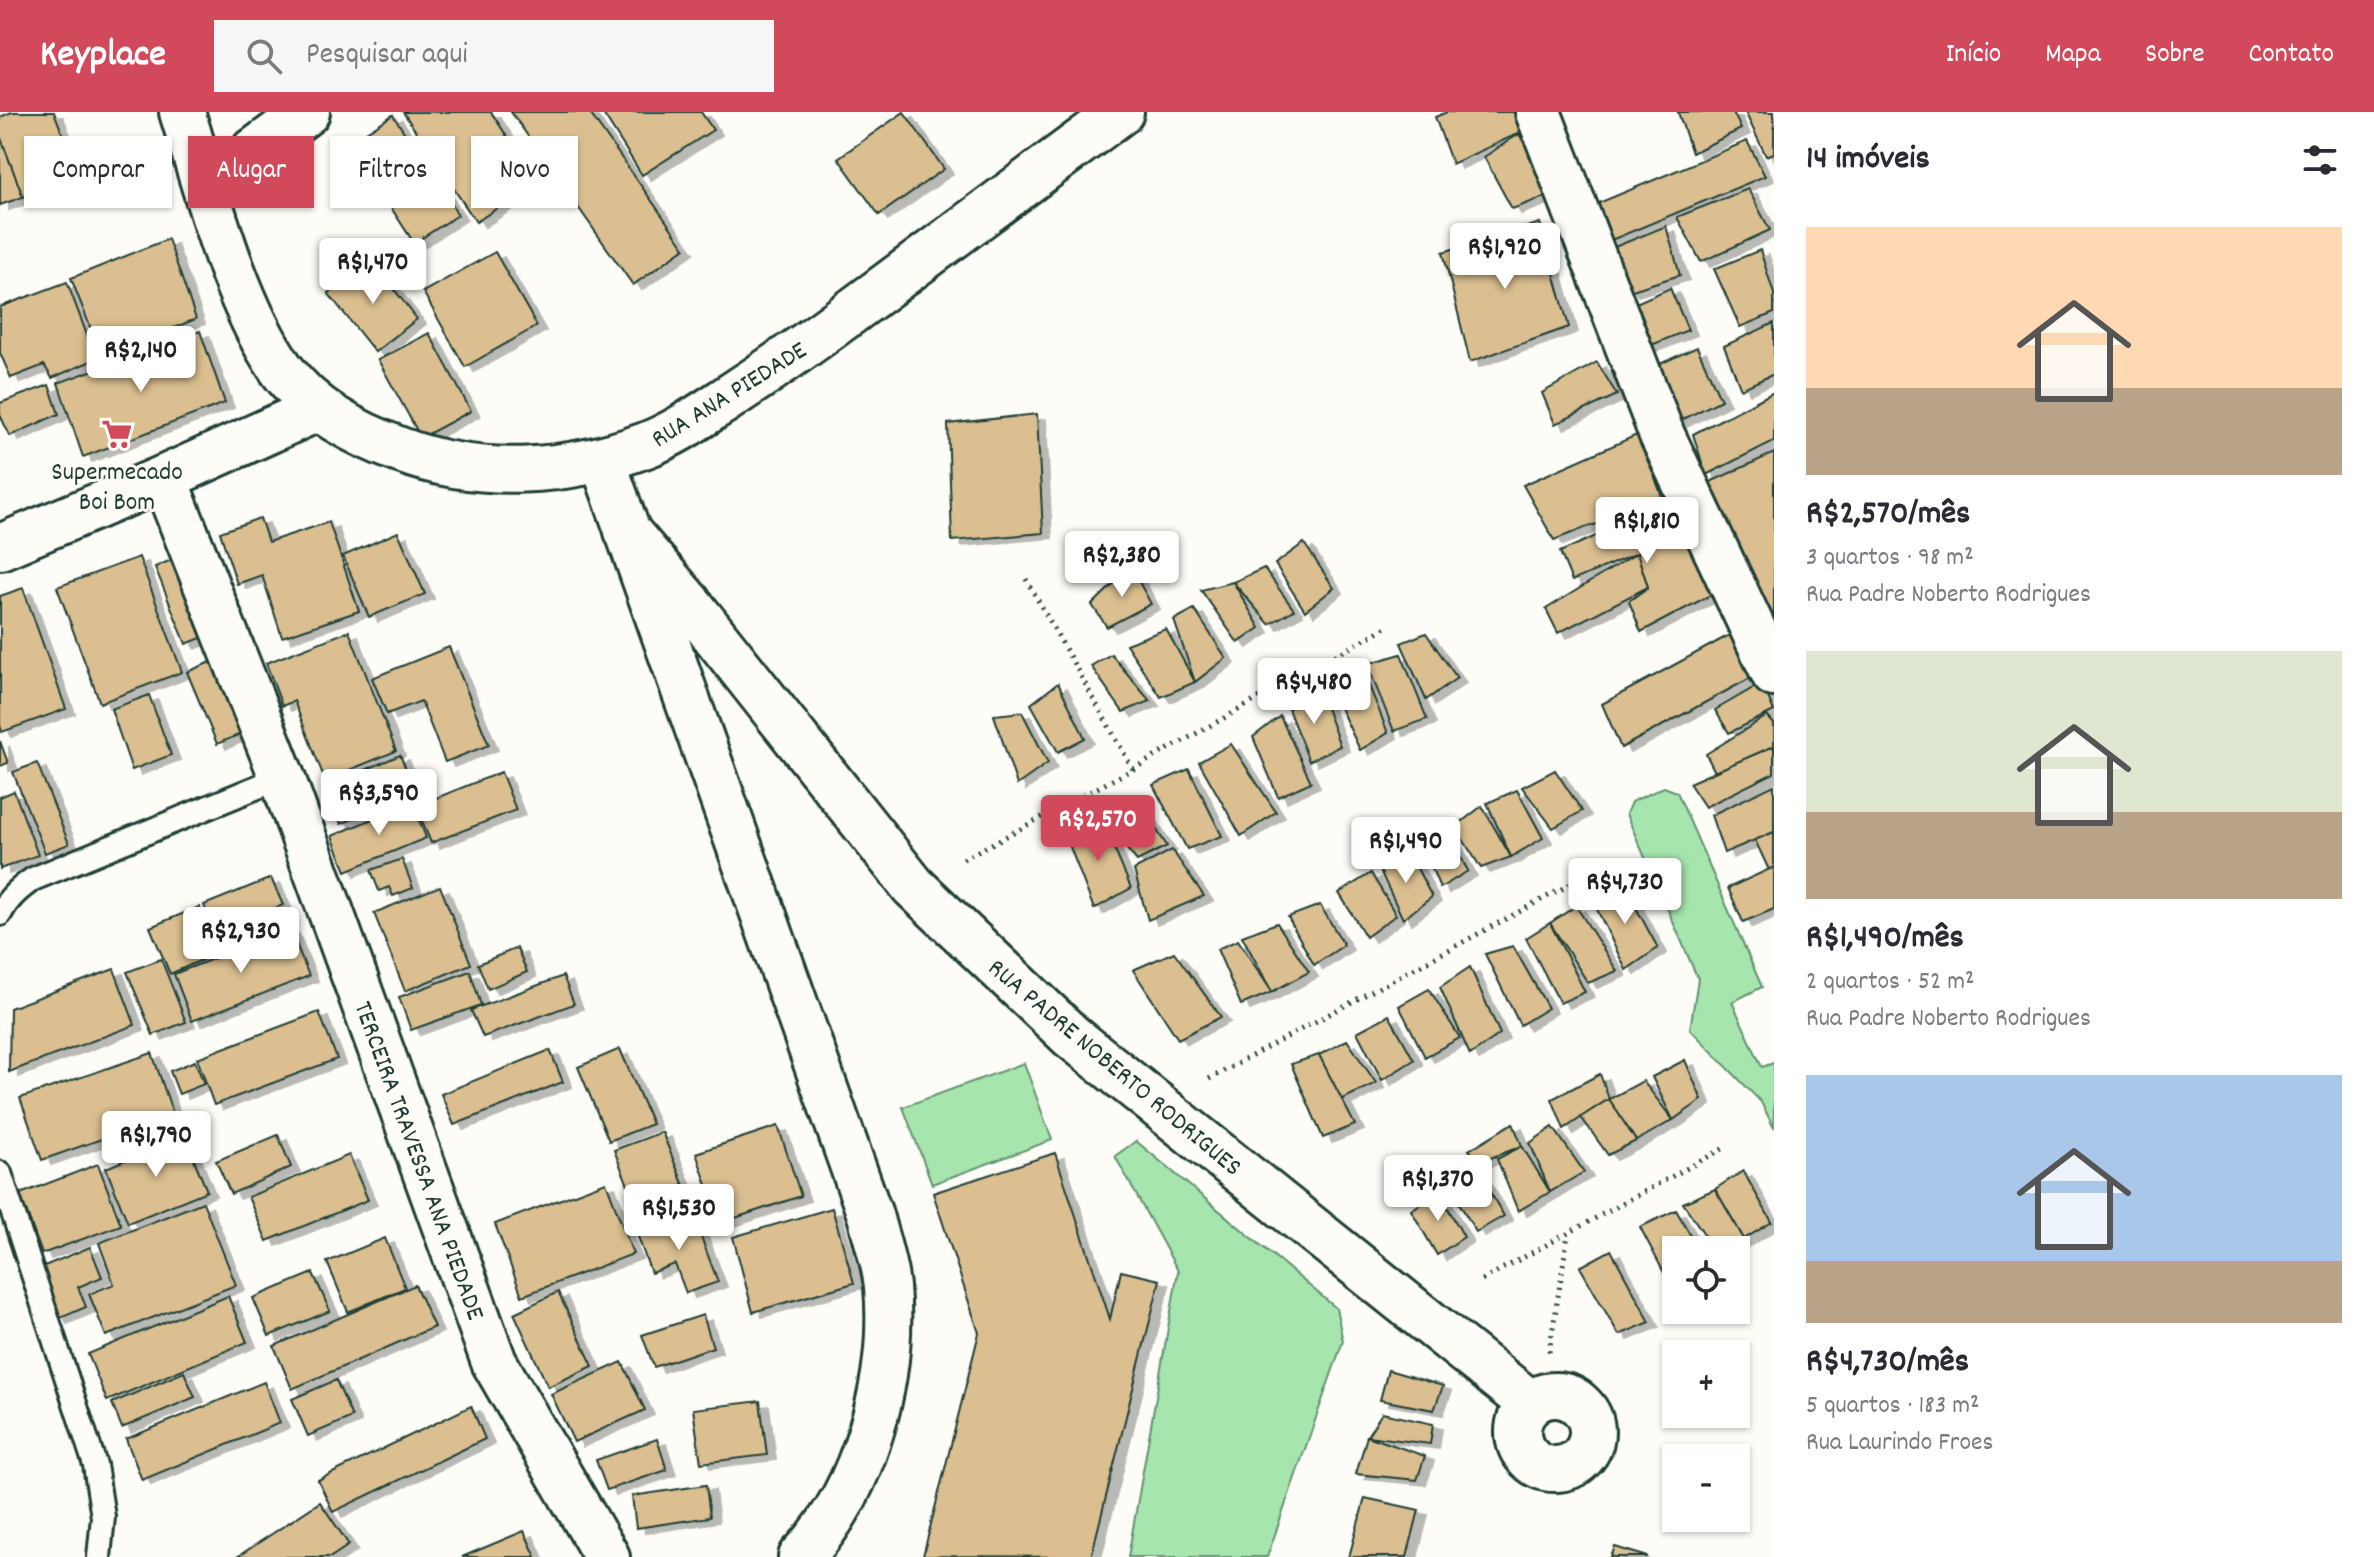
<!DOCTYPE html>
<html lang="pt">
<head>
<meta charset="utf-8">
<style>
  body { margin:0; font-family:Dekko,sans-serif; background:#f7f7f7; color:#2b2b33; height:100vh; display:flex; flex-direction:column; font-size:30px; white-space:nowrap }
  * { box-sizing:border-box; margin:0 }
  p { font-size:26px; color:#7c7c81 }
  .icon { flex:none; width:44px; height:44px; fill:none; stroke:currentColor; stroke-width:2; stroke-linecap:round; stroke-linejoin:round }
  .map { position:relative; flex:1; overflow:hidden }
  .panel { display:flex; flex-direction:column; background:#fff; width:600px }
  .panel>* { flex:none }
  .top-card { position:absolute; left:24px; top:24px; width:760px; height:72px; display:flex; gap:16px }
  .fabs { position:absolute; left:1662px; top:1124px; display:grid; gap:16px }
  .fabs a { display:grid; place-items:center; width:88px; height:88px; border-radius:0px; background:#fff; box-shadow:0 2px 6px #0004; font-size:40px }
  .price { position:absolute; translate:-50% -68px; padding:0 18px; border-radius:8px; background:#fff; color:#222; font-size:26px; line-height:52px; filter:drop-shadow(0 2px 4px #0008) }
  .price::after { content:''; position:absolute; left:50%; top:48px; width:24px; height:18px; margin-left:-12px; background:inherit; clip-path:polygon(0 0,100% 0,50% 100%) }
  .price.current { background:#d1495b; color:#fff }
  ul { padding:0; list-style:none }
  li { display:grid; align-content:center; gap:16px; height:424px; padding:0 32px }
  li span { display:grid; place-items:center; height:248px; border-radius:0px; color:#555 }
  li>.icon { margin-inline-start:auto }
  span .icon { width:144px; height:144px; fill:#fffc; stroke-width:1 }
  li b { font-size:34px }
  h2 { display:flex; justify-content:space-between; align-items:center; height:96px; padding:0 32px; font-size:34px }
  .tag { padding:0 28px; border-radius:0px; background:#fff; box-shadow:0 2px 6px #0004; font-size:28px; line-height:72px }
  .tag.current { background:#d1495b; color:#fff }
  header { display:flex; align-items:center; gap:48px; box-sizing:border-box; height:112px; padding:0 40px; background:#d1495b; color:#fff }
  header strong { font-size:38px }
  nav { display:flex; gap:44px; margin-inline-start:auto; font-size:28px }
  .search { width:560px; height:72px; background:#f7f7f7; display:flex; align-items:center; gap:20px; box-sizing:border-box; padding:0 28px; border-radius:0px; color:#7c7c81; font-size:30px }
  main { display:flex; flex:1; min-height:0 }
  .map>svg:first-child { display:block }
</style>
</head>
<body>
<header>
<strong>Keyplace</strong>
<div class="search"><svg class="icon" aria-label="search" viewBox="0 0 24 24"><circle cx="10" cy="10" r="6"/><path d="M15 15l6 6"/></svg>Pesquisar aqui</div>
<nav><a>Início</a><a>Mapa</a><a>Sobre</a><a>Contato</a></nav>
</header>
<main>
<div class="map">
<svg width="1774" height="1445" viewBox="0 0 1774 1445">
  <defs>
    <filter id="shadow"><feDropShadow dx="9" dy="5" stdDeviation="0" flood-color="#0004"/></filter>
  </defs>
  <rect width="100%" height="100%" fill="#fdfcf7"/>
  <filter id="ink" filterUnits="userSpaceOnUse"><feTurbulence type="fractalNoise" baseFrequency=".0125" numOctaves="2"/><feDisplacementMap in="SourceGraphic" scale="16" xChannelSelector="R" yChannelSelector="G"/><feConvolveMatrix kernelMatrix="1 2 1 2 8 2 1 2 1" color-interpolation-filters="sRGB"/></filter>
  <g filter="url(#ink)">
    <g fill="#a6e5ad" stroke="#629170" stroke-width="2">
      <path d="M1664,675l13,5 85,195 -30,15 30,65 12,-4v65l-13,-26 -71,-73 8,-50 -72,-165 5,-12z"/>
      <path d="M1024,951l28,77 -120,44 -29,-77z"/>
      <path d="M1136,1029l200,167 7,33 -76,216h-139l50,-286 -63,-115z"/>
    </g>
    <g fill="#dbbf90" stroke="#1f3d34" stroke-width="2" filter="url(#shadow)">
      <path d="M12,0h42l25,64 -56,21 -23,-61v-19z"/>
      <path d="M403,0h88l46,70 -61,40z"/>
      <path d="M511,0h78l96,136 -52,37z"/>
      <path d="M602,0h99l12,18 -71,45z"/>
      <path d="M904,0l40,57 -65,46 -41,-57z"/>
      <path d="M1447,0h69l8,19 -72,33 -17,-47z"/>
      <path d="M1678,0h55l8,17 -49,24z"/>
      <path d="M1745,0h29v41l-8,3z"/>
      <path d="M393,3l65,100 -44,28 -65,-100z"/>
      <path d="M1519,22l34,60 -41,15 -28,-52z"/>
      <path d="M0,24l23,61 -23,8z"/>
      <path d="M1747,29l18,35 -156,65 -15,-36z"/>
      <path d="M1748,77l22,41 -69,32 -24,-45z"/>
      <path d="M1540,111l29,104 -99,35 -27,-110z"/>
      <path d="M1666,114l14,49 -51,16 -22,-41z"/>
      <path d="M168,127l28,80 -94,38 -31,-79z"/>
      <path d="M1760,138l14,44v19l-34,14 -26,-58z"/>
      <path d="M495,140l42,74 -72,41 -42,-75z"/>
      <path d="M371,147l46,60 -42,33 -47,-59z"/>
      <path d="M67,170l29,77 -44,19 -8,-13 -33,13 -11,-25v-46z"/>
      <path d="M1670,176l18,42 -41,17 -18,-41z"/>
      <path d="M1774,211v51l-33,15 -17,-43z"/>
      <path d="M200,219l25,72 -142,54 -25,-74z"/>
      <path d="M429,221l42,78 -50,27 -43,-78z"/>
      <path d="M1697,235l24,53 -43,22 -27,-54z"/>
      <path d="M1597,250l20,33 -62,29 -13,-31z"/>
      <path d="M49,273l10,29 -49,22 -10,-21v-12z"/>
      <path d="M1774,280v49l-68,34 -13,-41z"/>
      <path d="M1037,302l6,119 -91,8 -4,-117z"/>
      <path d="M1639,322l26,71 -78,22 -33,13 -31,-55z"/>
      <path d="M1774,341v180l-66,-150z"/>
      <path d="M1665,393l51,87 -75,40 -12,-31 19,-14 -11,-34 -65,28 -12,-29z"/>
      <path d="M260,406l8,24 61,-20 30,89 -77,26 -20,-62 -25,9 -17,-52z"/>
      <path d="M398,420l27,62 -56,23 -26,-61z"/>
      <path d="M1304,431l30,45 -29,23 -30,-47z"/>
      <path d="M1637,441l11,34 -90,46 -12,-24z"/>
      <path d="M139,445l43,115 -82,31 -43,-116z"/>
      <path d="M178,445l31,78 -23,9 -31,-77z"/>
      <path d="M1131,455l20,37 -44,23 -15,-22z"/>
      <path d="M1264,456l30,42 -25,14 -36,-42z"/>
      <path d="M1233,470l27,46 -22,15 -37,-53z"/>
      <path d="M23,476l43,121 -64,23 -2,-7v-129z"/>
      <path d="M1194,497l32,49 -31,24 -21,-62z"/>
      <path d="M1166,517l29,53 -34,15 -35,-53z"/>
      <path d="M349,519l47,120 -71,29 -31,-79 -12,5 -16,-43z"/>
      <path d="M1735,520l21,43 -135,73 -19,-44z"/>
      <path d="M1426,521l31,45 -31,22 -25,-57z"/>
      <path d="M449,535l40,98 -44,17 -24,-61 -34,13 -15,-36z"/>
      <path d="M1111,542l39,47 -27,11 -32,-46z"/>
      <path d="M1401,542l26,65 -33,12 -27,-67z"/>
      <path d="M220,546l30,72 -33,14 -30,-72z"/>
      <path d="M1364,561l24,60 -28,17 -26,-55z"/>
      <path d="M1058,571l27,55 -27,14 -27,-48z"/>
      <path d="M1762,571l12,28 -45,22 -14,-23z"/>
      <path d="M1319,577l21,57 -31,15 -21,-52z"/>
      <path d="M149,583l22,60 -39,15 -21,-61z"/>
      <path d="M1022,600l26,51 -31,22 -23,-70z"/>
      <path d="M1280,604l31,66 -33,15 -25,-60z"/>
      <path d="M1767,604l7,8v22l-59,26 -9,-18z"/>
      <path d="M0,629l8,22 -8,3z"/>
      <path d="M1231,632l45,68 -35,24 -42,-74z"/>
      <path d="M1774,634v27l-69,34 -16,-24z"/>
      <path d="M400,643l16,37 -75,32 -16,-37z"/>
      <path d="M37,651l32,81 -24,9 -32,-81z"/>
      <path d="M1189,657l33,67 -35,13 -34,-64z"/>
      <path d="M1555,658l27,41 -29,17 -31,-41z"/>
      <path d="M501,660l15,38 -85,33 -15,-37z"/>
      <path d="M1774,673v47l-50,21 -13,-38z"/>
      <path d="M1517,678l26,48 -32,19 -24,-54z"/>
      <path d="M14,679l24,64 -38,14v-72z"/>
      <path d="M1137,687l30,47 -30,15 -35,-41z"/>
      <path d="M412,690l14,36 -80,33 -14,-35z"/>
      <path d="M1482,694l29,51 -30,11 -26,-41z"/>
      <path d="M1102,708l29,68 -37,21 -29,-75z"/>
      <path d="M1447,719l21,40 -28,17 -17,-41z"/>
      <path d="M1774,720v35l-5,3 -14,-30z"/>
      <path d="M1172,738l32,46 -56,24 -14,-50z"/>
      <path d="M1408,739l24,46 -29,22 -23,-48z"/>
      <path d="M402,747l11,29 -20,8 -4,-9 -10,4 -8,-21z"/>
      <path d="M1774,755v42l-31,13 -15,-34z"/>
      <path d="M1371,761l25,42 -30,22 -27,-44z"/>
      <path d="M271,766l12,27 -68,28 -11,-28z"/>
      <path d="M1623,772l35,64 -32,22 -34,-71z"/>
      <path d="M440,774l31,78 -66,27 -31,-78z"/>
      <path d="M1320,793l24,40 -30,20 -26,-48z"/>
      <path d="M1576,794l41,65 -29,12 -38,-60z"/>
      <path d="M199,795l19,46 -48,21 -20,-47z"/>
      <path d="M1277,811l32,49 -37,20 -30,-56z"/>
      <path d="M1550,811l35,69 -25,11 -34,-65z"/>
      <path d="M290,817l19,47 -117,45 -18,-47z"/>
      <path d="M1238,828l34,52 -31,13 -24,-56z"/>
      <path d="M1513,834l35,62 -28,17 -35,-71z"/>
      <path d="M517,836l10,24 -39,17 -10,-25z"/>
      <path d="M1174,840l47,65 -43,22 -45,-69z"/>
      <path d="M161,847l25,63 -33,13 -26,-63z"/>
      <path d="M1470,855l30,67 -30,21 -30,-68z"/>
      <path d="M114,857l21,56 -126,47 1,-64z"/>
      <path d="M470,859l11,34 -70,25 -12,-33z"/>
      <path d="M563,864l11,28 -91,33 -12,-27z"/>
      <path d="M1429,877l31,49 -35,19 -26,-51z"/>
      <path d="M319,900l18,47 -123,46 -17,-47z"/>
      <path d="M1389,903l25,45 -32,20 -25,-48z"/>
      <path d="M1347,928l29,43 -35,17 -22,-45z"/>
      <path d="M620,937l32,75 -43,17 -31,-74z"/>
      <path d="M550,938l13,32 -109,43 -13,-31z"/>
      <path d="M152,941l21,61 -131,46 -22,-62z"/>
      <path d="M1319,943l36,70 -32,13 -32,-74z"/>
      <path d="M1685,948l17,40 -29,20 -21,-43z"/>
      <path d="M195,949l9,23 -25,10 -9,-23z"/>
      <path d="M1600,962l9,25 -45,30 -12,-30z"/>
      <path d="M1643,969l30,39 -37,21 -27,-42z"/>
      <path d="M1609,987l27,42 -28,14 -27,-38z"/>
      <path d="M1513,1011l9,23 -42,16 -11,-12z"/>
      <path d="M778,1014l23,70 -81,27 -24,-70z"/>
      <path d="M1553,1015l31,45 -34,20 -20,-49z"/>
      <path d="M662,1020l22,54 -48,19 -22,-55z"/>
      <path d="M184,1023l23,56 -79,32 -22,-55z"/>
      <path d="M278,1023l13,32 -60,27 -15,-33z"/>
      <path d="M1522,1034l28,46 -32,19 -21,-52z"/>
      <path d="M1055,1041l55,166 11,-48 39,9 -69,277 -168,-1 56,-223 -46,-140z"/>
      <path d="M349,1043l19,45 -101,41 -19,-44z"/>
      <path d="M98,1052l23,61 -79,29 -22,-60z"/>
      <path d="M1477,1058l27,46 -28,16 -28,-48z"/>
      <path d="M1743,1059l29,51 -28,17 -29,-50z"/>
      <path d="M606,1070l27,72 -111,42 -27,-72z"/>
      <path d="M1715,1077l29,50 -23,11h-6l-32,-47z"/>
      <path d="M1439,1080l25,45 -27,18 -26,-45z"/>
      <path d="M203,1090l33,83 -130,51 -17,-42 25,-10 -15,-41z"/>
      <path d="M832,1096l22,75 -101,29 -20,-75z"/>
      <path d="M1676,1098l23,40h-23v34l-5,2 -31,-59z"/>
      <path d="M692,1101l26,69 -32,11 -11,-29 -24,9 -14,-39z"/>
      <path d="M385,1126l20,50 -57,24 -21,-50z"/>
      <path d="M90,1135l12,30 -24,10 8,20 -28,12 -21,-50z"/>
      <path d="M1611,1138l39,72 -31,13 -39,-68z"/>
      <path d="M313,1161l17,38 -61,25 -16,-38z"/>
      <path d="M415,1173l19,42 -142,62 -18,-43z"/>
      <path d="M558,1180l35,74 -45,21 -34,-74z"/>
      <path d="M228,1184l19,46 -140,59 -19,-47z"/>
      <path d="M703,1203l10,32 -59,20 -12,-32z"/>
      <path d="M622,1250l23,48 -71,32 -23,-48z"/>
      <path d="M1388,1258l55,16 -9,24 -54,-10z"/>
      <path d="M184,1260l11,25 -73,31 -10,-25z"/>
      <path d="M336,1268l16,37 -44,19 -16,-37z"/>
      <path d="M264,1270l16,41 -138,57 -16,-41z"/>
      <path d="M760,1289l7,54 -66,8 -8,-54z"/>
      <path d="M471,1294l14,33 -152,73 -15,-32z"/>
      <path d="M1382,1301l51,11 -3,20 -63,-8z"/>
      <path d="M1367,1324l58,20 -8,24 -61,-6z"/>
      <path d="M657,1327l10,31 -60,20 -11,-30z"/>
      <path d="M706,1373l4,32 -74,11 -4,-32z"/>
      <path d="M1365,1386l54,12 -12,47h-58z"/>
      <path d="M320,1390l29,43 -18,12h-94z"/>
      <path d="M524,1419l12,26h-74z"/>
      <path d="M1615,1435l33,10h-37z"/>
    </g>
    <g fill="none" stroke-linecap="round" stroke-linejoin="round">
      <g stroke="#1f3d34" stroke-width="28">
        <g id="lane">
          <path d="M0,802c8,-16 19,-25 33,-35l249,-102"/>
          <path d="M0,1061l95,292 8,52 -4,40"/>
        </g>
      </g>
      <g stroke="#1f3d34" stroke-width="50">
        <g id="street">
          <path d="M1538,0l124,323 112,239"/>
          <path d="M205,75l102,-75"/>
          <path d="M602,347l268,756c6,24 15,49 17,72 8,91 -22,204 -86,270"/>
          <path d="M164,366l118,299 212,585 113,195"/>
          <path d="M627,419l65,76 221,279 158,150 460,368"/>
          <path d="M0,435l164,-69 153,-69"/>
          <circle cx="1555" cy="1320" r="37"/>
        </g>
      </g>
      <g stroke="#1f3d34" stroke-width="50">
        <path id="secondary" d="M182,0c25,80 52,190 100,258 29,40 72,63 118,80 80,30 167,24 246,-5 29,-11 56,-30 82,-47 41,-27 80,-54 119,-83 91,-68 183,-135 274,-203"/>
      </g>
      <g stroke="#1f3d34" stroke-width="5" stroke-dasharray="2 6" stroke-linecap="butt">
        <path d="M1026,467l107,190"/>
        <path d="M963,747l170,-90 257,-144"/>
        <path d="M1209,967l397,-214"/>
        <path d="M1482,1168l246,-134"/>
        <path d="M1549,1240l19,-117"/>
      </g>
      <use href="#lane" stroke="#fdfcf7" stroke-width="22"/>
      <use href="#street" stroke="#fdfcf7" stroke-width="44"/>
      <use href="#secondary" stroke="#fdfcf7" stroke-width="44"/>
    </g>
  </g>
  <defs>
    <g id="supermarket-bare" transform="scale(2.4)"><path d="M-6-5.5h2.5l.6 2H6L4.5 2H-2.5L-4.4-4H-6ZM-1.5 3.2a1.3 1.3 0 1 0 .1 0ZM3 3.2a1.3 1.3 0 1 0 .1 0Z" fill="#d1495b" stroke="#fdfcf7" stroke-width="2.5" paint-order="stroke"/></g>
  </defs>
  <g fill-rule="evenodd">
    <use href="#supermarket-bare" x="117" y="322"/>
  </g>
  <g text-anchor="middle" stroke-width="6" stroke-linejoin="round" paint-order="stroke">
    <g font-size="26" fill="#1f3d34" stroke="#fdfcf7">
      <text transform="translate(728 281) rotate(-32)" y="9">RUA ANA PIEDADE</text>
      <text transform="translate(1116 954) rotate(40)" y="9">RUA PADRE NOBERTO RODRIGUES</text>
      <text transform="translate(421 1048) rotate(70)" y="9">TERCEIRA TRAVESSA ANA PIEDADE</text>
    </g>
    <g font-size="26" fill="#1f3d34" stroke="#fdfcf7">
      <text x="117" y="367">Supermecado<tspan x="117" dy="30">Boi Bom</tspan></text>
    </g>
  </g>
</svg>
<div class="fabs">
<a><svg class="icon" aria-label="locate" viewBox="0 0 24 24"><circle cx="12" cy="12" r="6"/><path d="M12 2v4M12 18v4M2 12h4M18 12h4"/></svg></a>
<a>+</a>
<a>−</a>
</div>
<b class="price" style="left:1505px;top:179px">R$1,920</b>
<b class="price" style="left:373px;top:194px">R$1,470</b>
<b class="price" style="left:141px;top:282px">R$2,140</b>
<b class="price" style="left:1647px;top:453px">R$1,810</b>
<b class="price" style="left:1122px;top:487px">R$2,380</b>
<b class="price" style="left:1314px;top:614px">R$4,480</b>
<b class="price" style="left:379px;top:725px">R$3,590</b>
<b class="price current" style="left:1098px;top:751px">R$2,570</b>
<b class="price" style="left:1406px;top:773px">R$1,490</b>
<b class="price" style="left:1625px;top:814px">R$4,730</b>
<b class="price" style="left:241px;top:863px">R$2,930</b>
<b class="price" style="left:156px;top:1067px">R$1,790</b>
<b class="price" style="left:1438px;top:1111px">R$1,370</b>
<b class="price" style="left:679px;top:1140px">R$1,530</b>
<div class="top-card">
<a class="tag">Comprar</a>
<a class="tag current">Alugar</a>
<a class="tag">Filtros</a>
<a class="tag">Novo</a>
</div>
</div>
<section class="panel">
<h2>14 imóveis<svg class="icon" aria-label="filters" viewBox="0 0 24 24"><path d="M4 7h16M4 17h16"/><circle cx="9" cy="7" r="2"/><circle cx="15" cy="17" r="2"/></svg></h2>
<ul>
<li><span style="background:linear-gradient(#ffd9b3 65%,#b9a48a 0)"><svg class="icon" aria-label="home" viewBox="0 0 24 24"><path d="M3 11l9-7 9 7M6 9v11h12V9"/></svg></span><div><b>R$2,570/mês</b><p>3 quartos · 98 m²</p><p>Rua Padre Noberto Rodrigues</p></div></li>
<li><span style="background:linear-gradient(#dfe7d0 65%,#b9a48a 0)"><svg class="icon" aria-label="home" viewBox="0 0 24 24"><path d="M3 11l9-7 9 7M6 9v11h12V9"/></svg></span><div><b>R$1,490/mês</b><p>2 quartos · 52 m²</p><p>Rua Padre Noberto Rodrigues</p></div></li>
<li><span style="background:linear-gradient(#a9c7e8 75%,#b9a48a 0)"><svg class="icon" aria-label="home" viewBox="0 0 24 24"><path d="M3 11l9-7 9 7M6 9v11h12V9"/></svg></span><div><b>R$4,730/mês</b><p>5 quartos · 183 m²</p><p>Rua Laurindo Froes</p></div></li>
</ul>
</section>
</main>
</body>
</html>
